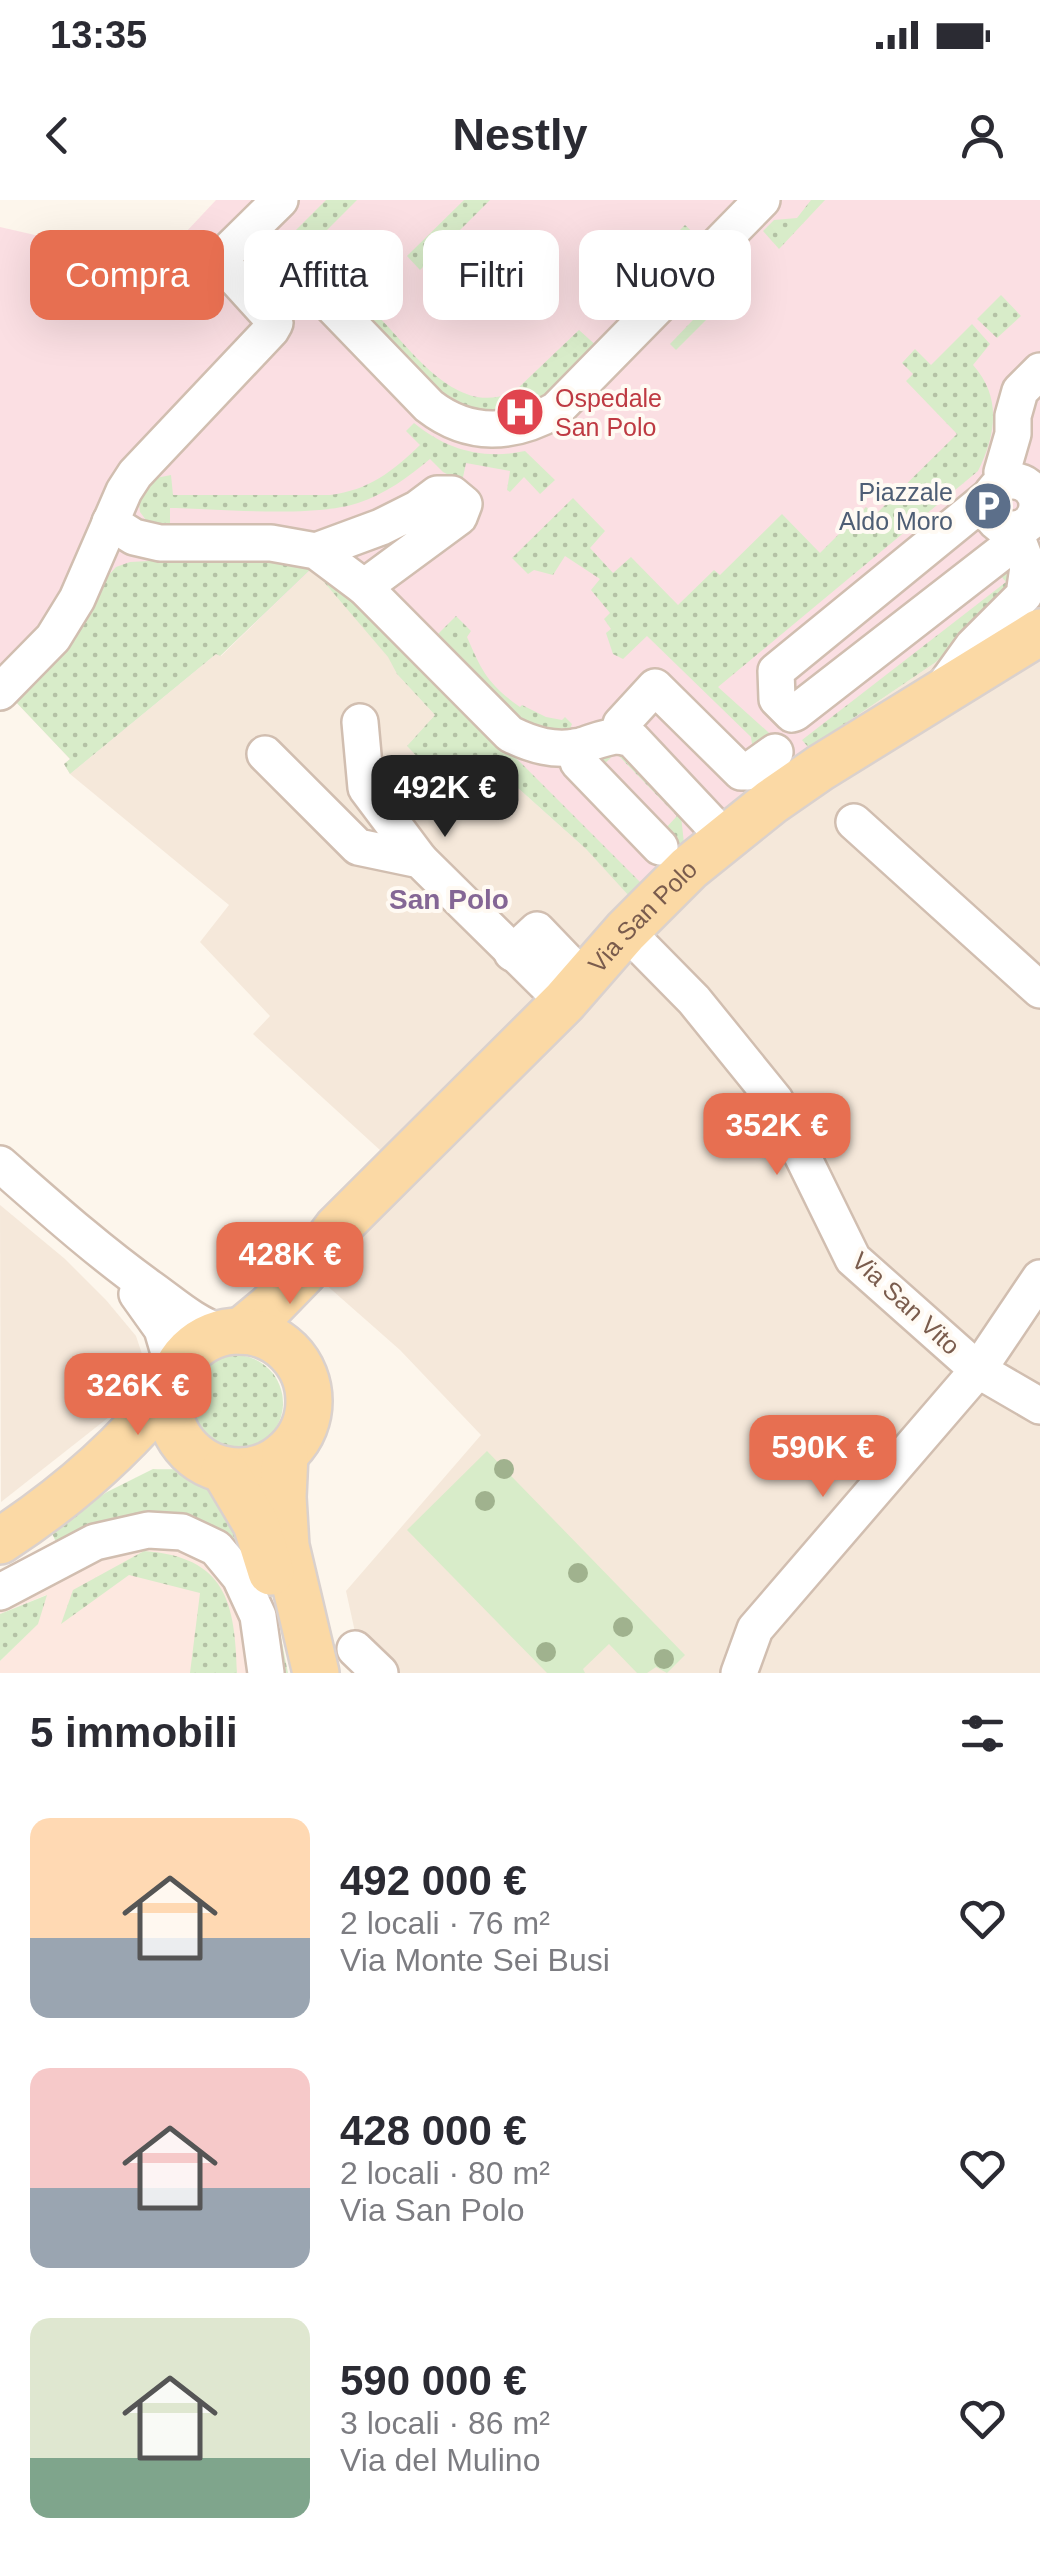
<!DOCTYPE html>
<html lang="it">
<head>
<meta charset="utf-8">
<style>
  body { margin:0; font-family:Helvetica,sans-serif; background:#f2f2f3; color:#2b2b33; height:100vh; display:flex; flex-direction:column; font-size:38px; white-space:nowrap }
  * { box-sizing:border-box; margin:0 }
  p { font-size:32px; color:#7c7c81 }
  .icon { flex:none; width:55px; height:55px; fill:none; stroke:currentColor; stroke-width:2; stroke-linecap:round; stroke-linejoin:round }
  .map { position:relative; height:1473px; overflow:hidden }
  .drawer { display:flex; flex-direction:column; background:#fff; flex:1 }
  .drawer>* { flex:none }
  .top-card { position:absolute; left:30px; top:30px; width:980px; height:90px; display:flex; gap:20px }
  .price { position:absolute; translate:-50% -85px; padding:0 22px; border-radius:20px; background:#e76f51; color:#fff; font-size:32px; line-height:65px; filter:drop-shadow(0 2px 5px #0008) }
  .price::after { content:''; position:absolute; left:50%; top:60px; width:30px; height:22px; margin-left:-15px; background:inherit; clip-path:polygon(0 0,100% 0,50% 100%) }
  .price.current { background:#222; color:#fff }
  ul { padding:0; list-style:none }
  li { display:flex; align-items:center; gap:30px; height:250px; padding:0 30px }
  li span { display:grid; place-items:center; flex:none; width:280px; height:200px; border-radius:20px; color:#555 }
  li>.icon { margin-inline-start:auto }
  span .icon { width:120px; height:120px; fill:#fffc; stroke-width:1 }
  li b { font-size:42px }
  h2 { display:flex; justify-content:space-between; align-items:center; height:120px; padding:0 30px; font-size:42px }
  .tag { padding:0 35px; border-radius:20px; background:#fff; box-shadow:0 10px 40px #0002; font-size:35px; line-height:90px }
  .tag.current { background:#e76f51; color:#fff }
  .status { display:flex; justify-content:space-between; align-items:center; height:70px; padding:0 50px; background:#fff; direction:ltr }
  .status svg { height:28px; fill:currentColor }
  header { display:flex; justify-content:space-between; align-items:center; height:130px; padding:0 30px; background:#fff; font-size:45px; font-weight:800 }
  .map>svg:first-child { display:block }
</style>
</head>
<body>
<div class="status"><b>13:35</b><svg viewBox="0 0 49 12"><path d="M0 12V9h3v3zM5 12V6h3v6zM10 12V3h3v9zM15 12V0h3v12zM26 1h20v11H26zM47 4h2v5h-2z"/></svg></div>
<header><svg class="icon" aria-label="back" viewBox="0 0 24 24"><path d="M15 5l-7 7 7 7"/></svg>Nestly<svg class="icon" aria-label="person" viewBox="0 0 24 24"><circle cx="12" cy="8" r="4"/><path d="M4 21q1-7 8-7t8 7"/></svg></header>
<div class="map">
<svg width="1040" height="1473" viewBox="0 0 1040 1473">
  <defs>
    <pattern id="grass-dots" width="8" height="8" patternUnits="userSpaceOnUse" patternTransform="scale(2.5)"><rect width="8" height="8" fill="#d8ecc9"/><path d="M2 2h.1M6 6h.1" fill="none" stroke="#b4c2a5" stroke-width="1.8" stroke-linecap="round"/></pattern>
  </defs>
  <rect width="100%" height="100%" fill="#fdf6ec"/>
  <g fill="#f5e8da">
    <path d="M1040,360v1113h-676l-18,-82 135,-156 -81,-85 -84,-74 88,-104 -151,-138 17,-18 -70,-74 29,-37 -159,-131 146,-120 5,2 91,-88 77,89 8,17 38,41 -28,31 32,33 49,-18 98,88 44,47 54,-53 61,-52 191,-129 73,-75z"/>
    <path d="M0,1005l65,54 41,41 30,36 7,21 -4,22 -16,27 -122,96z"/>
  </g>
  <path fill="#fde8e0" d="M203,1326l75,147h-278v-12l37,-37 9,-29 -46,19v-30z"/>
  <path fill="#fbdfe3" d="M216,0h824v360l-31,27 -73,75 -191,129 -61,52 -54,54 -44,-48 -98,-88 -49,19 -32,-34 28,-31 -38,-41 -9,-17 -75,-89 -93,88 -4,-2 -146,120 -6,-10 6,-5 -70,-74v-458l157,36z"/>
  <g fill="url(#grass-dots)">
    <path d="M326,0h31l-76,76 12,13 -16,10 -14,-11 14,-13 -12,-14 -15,13 -6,-5 -2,-12 9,-11 15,14z"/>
    <path d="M464,0h26l-70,70 -13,-14z"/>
    <path d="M811,0h14l-46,49 -16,-18 11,-11 23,-2z"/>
    <path d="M685,25l19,18 -77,76 -18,-18z"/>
    <path d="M736,75l8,7 -68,68 -6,-6z"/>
    <path d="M1001,95l20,21 -24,22 -20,-19z"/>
    <path d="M376,114c36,36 84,109 141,75l62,-59 20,18 -47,48 -40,21 -54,-8 -93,-85z"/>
    <path d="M972,124l18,20 -17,21c29,32 23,70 5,106l-260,216 60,54 -38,14 12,-11 -1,-7 -104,-101 -24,23 -10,-5 -7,-21 5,-4 -7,-10 6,-6 -19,-23 9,-11 -35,-23 -12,19 -19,-5 -6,4 -16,-16 61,-60 32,33 -15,17 23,25 18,-16 47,48 36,-35 6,5 62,-61 38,39 46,-46 9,8 82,-81 -51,-53 7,-7 -11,-11 13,-14 16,16z"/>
    <path d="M414,223c33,27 69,37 111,28l30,29 -15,14 -16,-17 -14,15 -3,-2 3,-19 -44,-8 -4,19 -19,-10 -13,-13c-22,18 -44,35 -72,44 -46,15 -137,6 -188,5v19l-21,-3 -9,-12 -2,-16 13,-17 20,-4 2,20h157c39,-5 62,-23 90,-50l-14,-14z"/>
    <path d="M264,355c77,12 110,61 162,113l-3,5 69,70 24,15 126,126 -12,13 -44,-48 -98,-88 -49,19 -32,-34 28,-31 -38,-41 -9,-17 -76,-89 -92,88 -4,-2 -146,120 -6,-10 6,-5 -56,-59 52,-53 32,-60 18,-20 14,-5z"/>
    <path d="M1009,366v21l-73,75 -127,86 -7,-8 204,-158 -6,-7z"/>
    <path d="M456,416l15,15 -4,6c15,35 22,48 53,70l2,-2 24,12 16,3 3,-3 7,7 -4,10 -42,-5 -93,-90z"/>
    <path d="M613,551l15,6 53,59 3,27 -7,7 -1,-9 -12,-11 13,-14 -61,-63 -15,14 -1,-7 6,-8z"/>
    <circle cx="235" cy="1203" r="48"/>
    <path d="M153,1269c12,1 28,-1 39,2 62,21 85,145 96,202h-10l-75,-147 -142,27 -11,-24 57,-37z"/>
    <path d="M144,1351c82,6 91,51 93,122h-47l10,-80 -71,-18 -68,49 12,-34z"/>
    <path d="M47,1395l-9,29 -38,37v-47z"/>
  </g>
  <path fill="#d8ecc9" d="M487,1251l198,204 -18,18 -11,-6 -9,6h-10l-28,-29 -26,25 2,4h-38l-140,-143z"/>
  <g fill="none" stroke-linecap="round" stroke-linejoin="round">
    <g stroke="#d1beb0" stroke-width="40">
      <g id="minor">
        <path d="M315,88l114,118c40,31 84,29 127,4l206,-210"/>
        <circle cx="1013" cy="305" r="24"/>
        <path d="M1003,283l-1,-11 11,-38v-18l7,-25 20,-20"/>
        <path d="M989,297l-213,174 1,28 15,15 3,-1 211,-164 8,-19"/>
        <path d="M110,322l24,15 26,6h111l45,8 48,36 146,147c22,11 45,18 71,12 13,-4 25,-10 39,-10l1,-12 34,-37 86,85h6l28,-20"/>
        <path d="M316,351l65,-24 36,-18 20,-15h15l12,10 -5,13 -95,70"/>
        <path d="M945,485l28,-39 51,-51 4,-28 -14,-37"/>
        <path d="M0,492l53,-54 24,-39 47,-108 11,-17 136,-144 4,-7 -6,-8 -50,-55 61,-60"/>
        <path d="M360,522l6,66 54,72"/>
        <path d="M620,536l12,3 93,99"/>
        <path d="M575,547l3,15 82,85"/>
        <path d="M265,554l93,93 62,13 144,142"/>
        <path d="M854,622l186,168"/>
        <path d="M626,731l68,69 81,100 78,159 125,111 62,36"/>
        <path d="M512,753l25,-23 48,50"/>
        <path d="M0,964c49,43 97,86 150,124 24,17 43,35 72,45"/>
        <path d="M137,1094l25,35 13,44"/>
        <path d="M0,1392l95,-50 53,-12 34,2 34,16 24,29 18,39 8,57"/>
        <path d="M355,1449l25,24"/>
        <path d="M739,1473l16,-44 223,-259 62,-92"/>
      </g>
    </g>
    <g stroke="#dad1cd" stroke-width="50">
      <g id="major">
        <path id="s1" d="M241,1131l29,-24 34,-35 33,-44 227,-226 62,-71 63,-63 82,-66 49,-34 220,-136"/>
        <circle cx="239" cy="1201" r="70"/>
        <path d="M285,1254l-2,43 3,49 30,127"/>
        <path d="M224,1270l32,54 15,48"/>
        <path d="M0,1341c63,-41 122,-92 169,-150"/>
      </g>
    </g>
    <use href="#minor" stroke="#fff" stroke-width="35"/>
    <use href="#major" stroke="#fbd9a5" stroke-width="45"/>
  </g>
  <g fill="#a0b28e">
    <circle cx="504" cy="1269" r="10"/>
    <circle cx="485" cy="1301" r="10"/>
    <circle cx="578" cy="1373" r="10"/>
    <circle cx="623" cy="1427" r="10"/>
    <circle cx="546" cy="1452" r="10"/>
    <circle cx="664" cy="1459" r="10"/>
  </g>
  <defs>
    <g id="hospital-disc" transform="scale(2.5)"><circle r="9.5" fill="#e0444e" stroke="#fffaf3"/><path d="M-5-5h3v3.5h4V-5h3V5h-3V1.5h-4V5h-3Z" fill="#fff"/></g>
    <g id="parking-disc" transform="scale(2.5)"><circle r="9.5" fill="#5c6f8a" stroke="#fffaf3"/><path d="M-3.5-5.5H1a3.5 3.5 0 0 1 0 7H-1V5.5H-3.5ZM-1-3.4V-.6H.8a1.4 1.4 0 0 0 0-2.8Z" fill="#fff"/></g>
  </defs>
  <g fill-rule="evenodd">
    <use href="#hospital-disc" x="520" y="212"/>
    <use href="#parking-disc" x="988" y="306"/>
  </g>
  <g text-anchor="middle" stroke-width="8" stroke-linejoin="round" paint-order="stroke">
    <g font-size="25" fill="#be3a42" stroke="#fffaf3" text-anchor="start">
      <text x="555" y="207">Ospedale<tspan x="555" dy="29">San Polo</tspan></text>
    </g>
    <g font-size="25" fill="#4e5e75" stroke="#fffaf3" text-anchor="end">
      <text x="953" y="301">Piazzale<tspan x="953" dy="29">Aldo Moro</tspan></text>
    </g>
    <g font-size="25" fill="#7a5c4d" stroke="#fffaf3">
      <text dy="9" stroke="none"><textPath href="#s1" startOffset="578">Via San Polo</textPath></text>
      <text transform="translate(906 1103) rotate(43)" y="9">Via San Vito</text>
    </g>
    <g font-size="28" font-weight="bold" fill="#846695" stroke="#fffaf3">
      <text x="449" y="709">San Polo</text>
    </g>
  </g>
</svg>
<b class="price current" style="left:445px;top:640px">492K €</b>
<b class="price" style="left:777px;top:978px">352K €</b>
<b class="price" style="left:290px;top:1107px">428K €</b>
<b class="price" style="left:138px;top:1238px">326K €</b>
<b class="price" style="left:823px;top:1300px">590K €</b>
<div class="top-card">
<a class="tag current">Compra</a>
<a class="tag">Affitta</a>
<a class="tag">Filtri</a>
<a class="tag">Nuovo</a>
</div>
</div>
<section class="drawer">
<h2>5 immobili<svg class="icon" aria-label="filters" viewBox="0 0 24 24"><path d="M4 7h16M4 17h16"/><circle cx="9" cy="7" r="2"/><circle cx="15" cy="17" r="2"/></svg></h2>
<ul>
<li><span style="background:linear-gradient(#ffd9b3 60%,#9aa5b1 0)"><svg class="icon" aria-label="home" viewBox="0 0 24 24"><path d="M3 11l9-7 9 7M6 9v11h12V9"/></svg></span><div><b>492 000 €</b><p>2 locali · 76 m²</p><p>Via Monte Sei Busi</p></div><svg class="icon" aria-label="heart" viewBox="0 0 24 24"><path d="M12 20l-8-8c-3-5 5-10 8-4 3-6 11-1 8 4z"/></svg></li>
<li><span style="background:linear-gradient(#f6c9c9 60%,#9aa5b1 0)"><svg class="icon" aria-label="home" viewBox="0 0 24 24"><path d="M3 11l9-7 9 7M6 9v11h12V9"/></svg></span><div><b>428 000 €</b><p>2 locali · 80 m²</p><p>Via San Polo</p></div><svg class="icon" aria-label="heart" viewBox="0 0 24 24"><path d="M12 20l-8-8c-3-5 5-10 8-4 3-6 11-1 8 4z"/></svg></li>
<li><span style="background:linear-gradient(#dfe7d0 70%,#7fa58c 0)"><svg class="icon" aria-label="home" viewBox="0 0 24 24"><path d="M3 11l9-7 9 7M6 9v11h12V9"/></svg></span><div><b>590 000 €</b><p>3 locali · 86 m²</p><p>Via del Mulino</p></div><svg class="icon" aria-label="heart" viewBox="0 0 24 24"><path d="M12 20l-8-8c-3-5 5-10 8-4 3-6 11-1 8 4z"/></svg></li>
</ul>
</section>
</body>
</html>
